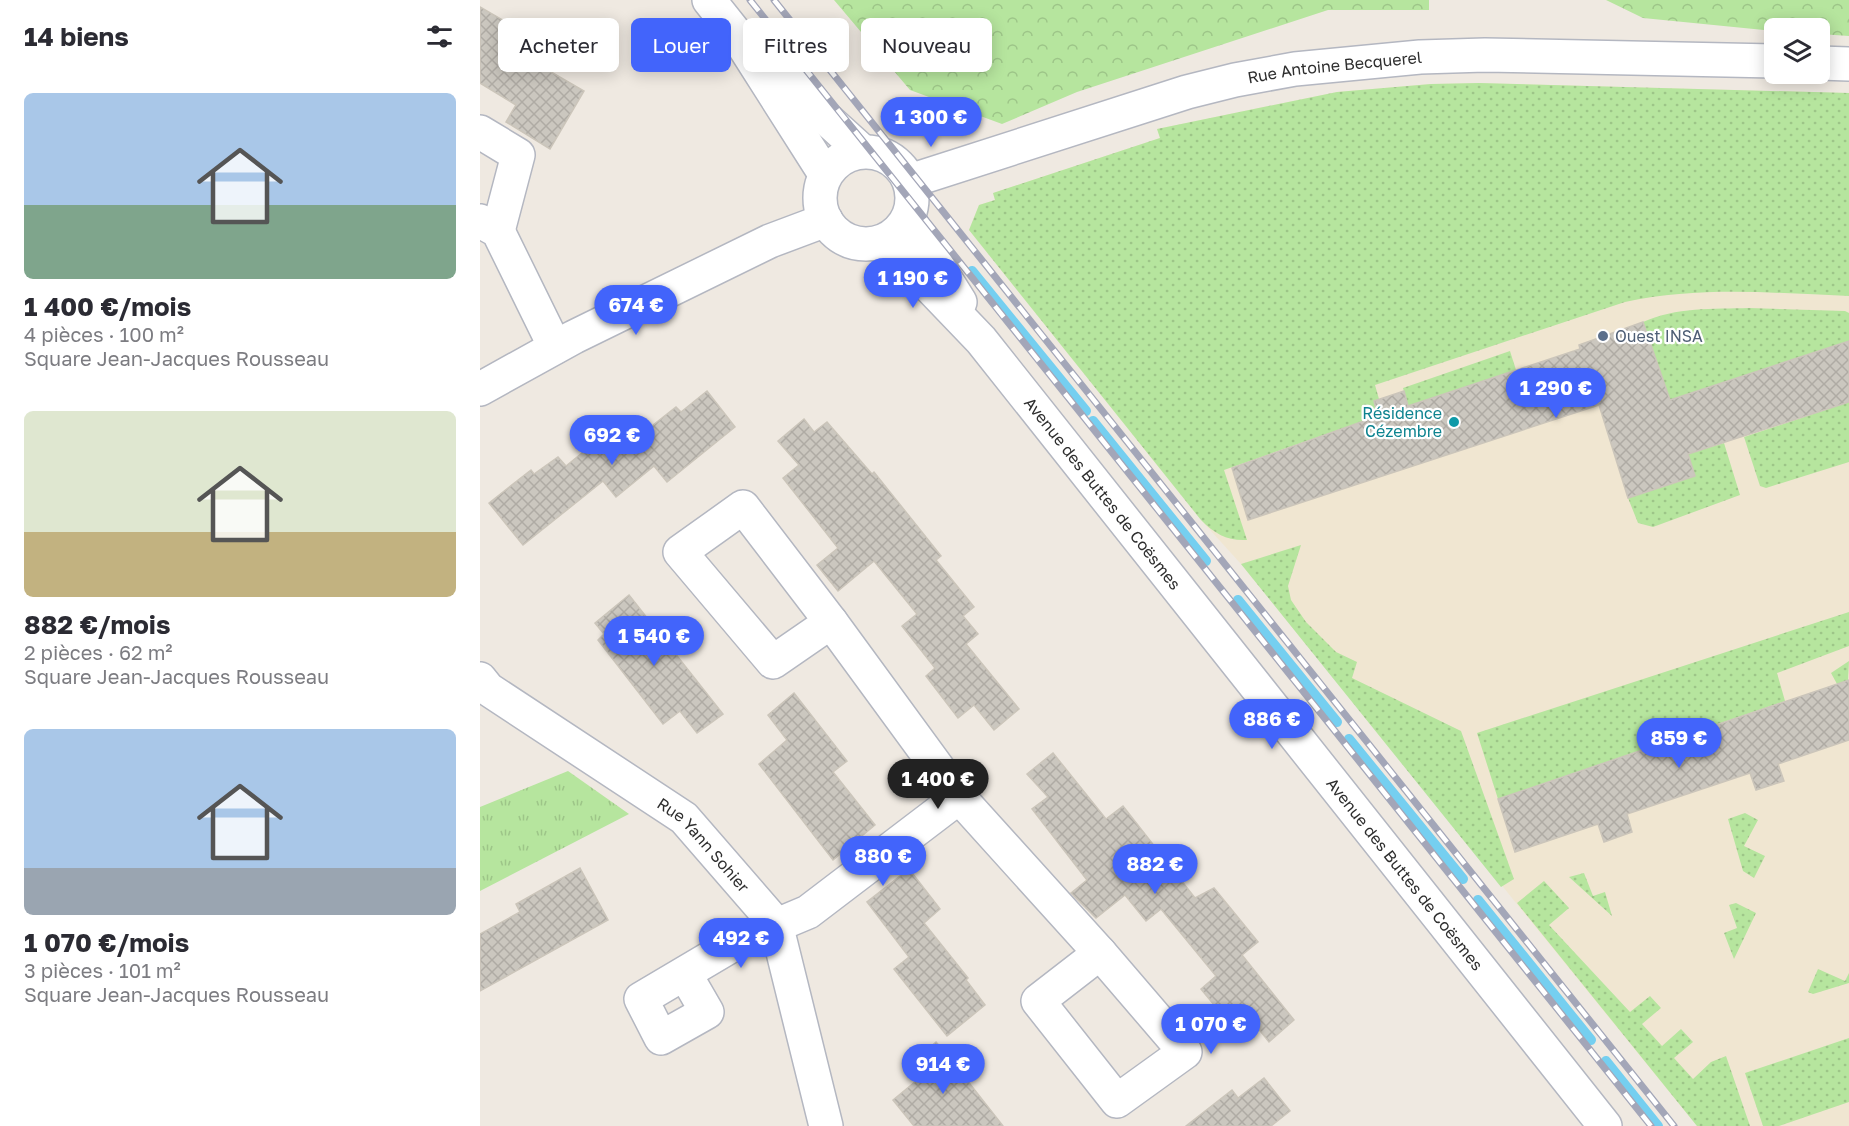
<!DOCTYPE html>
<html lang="fr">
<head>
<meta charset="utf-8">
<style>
  body { margin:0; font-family:"Golos Text",sans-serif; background:#f2f2f3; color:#2b2b33; height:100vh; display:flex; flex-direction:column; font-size:22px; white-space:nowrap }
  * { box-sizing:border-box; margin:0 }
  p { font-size:20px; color:#7c7c81 }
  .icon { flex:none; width:33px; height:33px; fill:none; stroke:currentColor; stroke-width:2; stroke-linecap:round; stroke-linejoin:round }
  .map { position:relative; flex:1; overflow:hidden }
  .drawer { display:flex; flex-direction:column; background:#fff; width:480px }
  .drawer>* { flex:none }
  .hud { position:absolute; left:18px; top:18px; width:570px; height:54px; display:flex; gap:12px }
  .fabs { position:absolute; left:1284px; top:18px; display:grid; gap:12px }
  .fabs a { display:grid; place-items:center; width:66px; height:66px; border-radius:9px; background:#fff; box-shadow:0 3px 15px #0003; font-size:30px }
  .price { position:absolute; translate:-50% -51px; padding:0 14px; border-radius:21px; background:#4264fb; color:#fff; font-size:20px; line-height:39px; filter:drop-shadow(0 2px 3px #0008) }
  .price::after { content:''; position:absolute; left:50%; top:36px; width:18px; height:14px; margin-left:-9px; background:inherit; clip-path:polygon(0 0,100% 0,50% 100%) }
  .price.selected { background:#222; color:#fff }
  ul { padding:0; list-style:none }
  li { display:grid; align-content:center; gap:12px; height:318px; padding:0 24px }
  li span { display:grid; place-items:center; height:186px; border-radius:9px; color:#555 }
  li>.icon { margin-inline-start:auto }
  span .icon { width:108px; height:108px; fill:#fffc; stroke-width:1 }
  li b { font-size:26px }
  h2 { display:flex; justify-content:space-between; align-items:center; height:72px; padding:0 24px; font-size:26px }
  .chip { padding:0 21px; border-radius:9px; background:#fff; box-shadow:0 3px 15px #0003; font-size:21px; line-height:54px }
  .chip.selected { background:#4264fb; color:#fff }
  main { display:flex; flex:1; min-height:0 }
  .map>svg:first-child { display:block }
</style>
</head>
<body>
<main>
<section class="drawer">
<h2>14 biens<svg class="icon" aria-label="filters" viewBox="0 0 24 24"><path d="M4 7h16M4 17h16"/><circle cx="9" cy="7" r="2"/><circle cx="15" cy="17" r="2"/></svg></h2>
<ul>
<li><span style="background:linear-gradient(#a9c7e8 60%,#7fa58c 0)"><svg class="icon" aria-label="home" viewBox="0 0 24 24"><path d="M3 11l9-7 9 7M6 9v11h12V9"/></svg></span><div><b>1 400 €/mois</b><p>4 pièces · 100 m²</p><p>Square Jean-Jacques Rousseau</p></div></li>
<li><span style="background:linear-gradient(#dfe7d0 65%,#c2b280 0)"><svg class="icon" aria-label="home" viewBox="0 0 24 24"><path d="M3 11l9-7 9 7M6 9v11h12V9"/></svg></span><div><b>882 €/mois</b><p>2 pièces · 62 m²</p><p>Square Jean-Jacques Rousseau</p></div></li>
<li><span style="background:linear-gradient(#a9c7e8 75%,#9aa5b1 0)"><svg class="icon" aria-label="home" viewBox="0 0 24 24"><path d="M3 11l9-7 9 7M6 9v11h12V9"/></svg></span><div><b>1 070 €/mois</b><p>3 pièces · 101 m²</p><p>Square Jean-Jacques Rousseau</p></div></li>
</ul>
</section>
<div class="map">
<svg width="1369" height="1126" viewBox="0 0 1369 1126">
  <defs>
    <pattern id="grass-dots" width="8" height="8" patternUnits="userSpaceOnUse" patternTransform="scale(1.5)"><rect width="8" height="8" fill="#b6e59e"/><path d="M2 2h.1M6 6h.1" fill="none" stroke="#9dc588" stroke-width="1.8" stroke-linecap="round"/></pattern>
    <pattern id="forest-crowns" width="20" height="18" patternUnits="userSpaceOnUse" patternTransform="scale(1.5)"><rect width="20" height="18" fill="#b6e59e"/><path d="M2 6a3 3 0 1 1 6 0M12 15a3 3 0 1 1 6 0" fill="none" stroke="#9dc588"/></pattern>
    <pattern id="park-tufts" width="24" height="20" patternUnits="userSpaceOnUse" patternTransform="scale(1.5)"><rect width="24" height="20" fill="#b6e59e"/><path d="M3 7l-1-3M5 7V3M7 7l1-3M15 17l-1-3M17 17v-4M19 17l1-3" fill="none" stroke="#9dc588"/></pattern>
    <pattern id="building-cross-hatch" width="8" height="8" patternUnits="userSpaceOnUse" patternTransform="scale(1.5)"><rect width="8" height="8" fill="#cbc7bf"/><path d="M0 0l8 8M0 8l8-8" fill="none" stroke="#afaba4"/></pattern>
  </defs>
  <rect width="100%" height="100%" fill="#efe9e1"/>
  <path fill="#f0e6d1" d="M999,83l370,10v1033h-152l-456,-562 -40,-44 -232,-290 10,-25 16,-5 -2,-7 167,-55 -3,-9 180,-37 94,-8z"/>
  <g fill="url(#grass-dots)">
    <path d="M999,83l370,10v203c-75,-3 -150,-10 -224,6l-250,83 4,14 -5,3 4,14 -154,54 23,70c-20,1 -32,-6 -46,-20l-232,-290 10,-25 16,-5 -2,-7 167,-55 -3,-9 180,-37 94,-8z"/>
    <path d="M1269,308l96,3 4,2v28l-179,59 -27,-78c33,-15 70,-13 106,-14z"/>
    <path d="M1030,351l6,19 -108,36 -5,-18z"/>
    <path d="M1369,402v60l-83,26 -6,-2 -16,-49z"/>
    <path d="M1244,443l16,52 -87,32 -15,-4 -10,-25 66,-22 -6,-22z"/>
    <path d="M821,545l-13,41 3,14 15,22 30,30 21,10 -5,16 109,53 53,148 -13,8 -260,-323z"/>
    <path d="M1369,612v34l-72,27 8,28 -287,98 -21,-66z"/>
    <path d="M1369,661l-1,19 -11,4 -6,-11z"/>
    <path d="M1265,813l13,7 -14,26 21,10 -11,22 -11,-7 -15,-52z"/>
    <path d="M1104,873l9,23 12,-4 7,24 -43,-39z"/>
    <path d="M1064,881l25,27 -20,17 81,87 20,-16 11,12 -19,16 20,22 19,-17 12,13 -19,16 19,21 18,-17 15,-6 24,70h-53l-180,-223z"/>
    <path d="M1256,903l20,10 -22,46 -10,-26 13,-5 -8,-23z"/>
    <path d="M1338,969l27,12 4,-8v10l-36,11 -5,-2z"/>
    <path d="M1369,1038v64l-70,24h-16l-18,-53z"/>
  </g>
  <g fill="url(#forest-crowns)">
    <path d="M354,0h595v10h-101l-251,82 -75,32 -92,-34z"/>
    <path d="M1126,0h243v36l-29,-2v-6h-46v3l-131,-13z"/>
  </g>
  <path fill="url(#park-tufts)" d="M88,771l61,43 -149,77v-84z"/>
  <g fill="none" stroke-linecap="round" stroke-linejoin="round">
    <g stroke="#75cff0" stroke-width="10">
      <path d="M492,271l114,140"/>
      <path d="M613,421l113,140"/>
      <path d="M758,600l99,122"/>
      <path d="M869,739l114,140"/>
      <path d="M998,900l113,140"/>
      <path d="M1126,1061l52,65"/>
    </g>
  </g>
  <g fill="url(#building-cross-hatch)" stroke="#cbc5ba" stroke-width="1.5">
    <path d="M0,7l57,33 -5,8 13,7 -6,10 45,26 -34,58 -44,-27 10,-17 -36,-22z"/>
    <path d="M1163,322l27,78 179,-59v61l-161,52 7,22 -67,22 -29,-93 -351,115 -16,-52 146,-52 -4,-15 30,-10 4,15 172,-57 -1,-4z"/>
    <path d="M227,391l28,36 -68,55 -13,-16 -38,31 -13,-16 -80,64 -34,-42 42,-33 3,4 24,-17 8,9 54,-44 14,18 42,-33 5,5z"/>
    <path d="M324,419l10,13 13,-10 45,52 2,-2 67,84 -5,4 38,47 -11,9 15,18 -12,10 53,65 -25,21 -20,-25 -16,13 -32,-42 9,-8 -33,-42 15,-12 -43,-53 -36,30 -21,-26 21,-17 -55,-70 16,-13 -21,-24z"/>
    <path d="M149,595l94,119 -26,19 -17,-22 -17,13 -65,-84 6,-6 -9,-11z"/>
    <path d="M1369,680v60l-71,24 6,17 -28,9 -6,-17 -123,41 5,18 -28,10 -6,-18 -83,28 -17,-53z"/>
    <path d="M314,693l53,68 -14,11 42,53 -42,35 -74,-96 28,-24 -19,-25z"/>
    <path d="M573,753l53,66 17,-13 72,92 19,-10 44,54 -16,13 52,65 -25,22 -20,-25 -15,12 -33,-40 15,-13 -55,-67 -15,12 -21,-26 -29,23 -25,-25 16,-13 -55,-71 16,-12 -21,-23z"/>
    <path d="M100,868l28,52 -128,71v-57l40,-22 -4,-8z"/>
    <path d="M429,869l31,40 -16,14 44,55 -2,2 19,25 -38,31 -53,-67 15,-12 -42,-55z"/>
    <path d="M456,1042l12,14 55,70h-89l-21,-26 29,-24 -10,-13z"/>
    <path d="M784,1078l26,33 -19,15h-85l46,-36 6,8z"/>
  </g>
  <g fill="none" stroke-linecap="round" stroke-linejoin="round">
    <g stroke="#b4b7c1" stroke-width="36">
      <g id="street">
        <path d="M0,132l38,23 -20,76"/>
        <path d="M0,221l18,10 57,116"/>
        <path d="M0,389l94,-52 196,-96 56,-21"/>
        <path d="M263,507l88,115 -58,40 -93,-110z"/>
        <path d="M351,622l128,175 141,156"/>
        <path id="s1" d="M0,679l8,10 196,129 92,106 50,202"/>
        <path d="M620,953l85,99 -68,49 -79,-100z"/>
        <path d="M205,974l22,38 -46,26 -20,-39 98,-58 69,-29 151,-115"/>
      </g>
    </g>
    <g stroke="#b4b7c1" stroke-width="36">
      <g id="secondary">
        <path d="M229,0l27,34 89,140"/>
        <path d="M285,54l55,59 42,38"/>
        <path d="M1340,63l29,1"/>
        <circle cx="386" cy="198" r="46"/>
        <path id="s2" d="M430,181l277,-89 48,-12 60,-11 125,-12 65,-2 289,6"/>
        <path d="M428,219l52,83"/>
        <path id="s3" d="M406,241l95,99 624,786"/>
      </g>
    </g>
    <use href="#street" stroke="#fff" stroke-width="33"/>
    <use href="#secondary" stroke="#fff" stroke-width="33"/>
    <g stroke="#a3a6b8" stroke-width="7">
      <g id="rail">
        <path d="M270,0l901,1126"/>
        <path d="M294,0l900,1126"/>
      </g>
    </g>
    <use href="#rail" stroke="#fff" stroke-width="4.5" stroke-dasharray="14" stroke-linecap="butt"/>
  </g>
  <circle fill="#5c6f8a" stroke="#fff" stroke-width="2" cx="1123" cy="336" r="6"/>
  <circle fill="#0f9aa8" stroke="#fff" stroke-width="2" cx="974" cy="422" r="6"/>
  <g text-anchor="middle" stroke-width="4.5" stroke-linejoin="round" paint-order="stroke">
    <g font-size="16" fill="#2e2e2e" stroke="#fff">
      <text dy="6" stroke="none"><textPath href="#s2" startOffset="441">Rue Antoine Becquerel</textPath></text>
      <text dy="6" stroke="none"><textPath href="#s3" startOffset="333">Avenue des Buttes de Coësmes</textPath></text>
      <text dy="6" stroke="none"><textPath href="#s1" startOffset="280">Rue Yann Sohier</textPath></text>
      <text dy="6" stroke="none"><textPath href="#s3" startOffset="819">Avenue des Buttes de Coësmes</textPath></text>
    </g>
    <g font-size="16" fill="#4e5e75" stroke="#fff" text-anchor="start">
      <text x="1135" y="342">Ouest INSA</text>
    </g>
    <g font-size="16" fill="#0d838f" stroke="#fff" text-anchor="end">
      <text x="962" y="419">Résidence<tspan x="962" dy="18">Cézembre</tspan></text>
    </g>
  </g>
</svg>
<div class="fabs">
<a><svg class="icon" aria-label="layers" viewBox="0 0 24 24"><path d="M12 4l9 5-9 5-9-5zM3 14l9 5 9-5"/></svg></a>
</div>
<b class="price" style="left:451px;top:148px">1 300 €</b>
<b class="price" style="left:433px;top:309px">1 190 €</b>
<b class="price" style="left:156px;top:336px">674 €</b>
<b class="price" style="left:1076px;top:419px">1 290 €</b>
<b class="price" style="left:132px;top:466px">692 €</b>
<b class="price" style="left:174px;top:667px">1 540 €</b>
<b class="price" style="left:792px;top:750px">886 €</b>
<b class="price" style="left:1199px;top:769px">859 €</b>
<b class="price selected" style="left:458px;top:810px">1 400 €</b>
<b class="price" style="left:403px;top:887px">880 €</b>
<b class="price" style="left:675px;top:895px">882 €</b>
<b class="price" style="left:261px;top:969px">492 €</b>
<b class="price" style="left:731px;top:1055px">1 070 €</b>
<b class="price" style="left:463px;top:1095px">914 €</b>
<div class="hud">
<a class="chip">Acheter</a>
<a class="chip selected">Louer</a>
<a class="chip">Filtres</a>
<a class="chip">Nouveau</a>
</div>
</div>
</main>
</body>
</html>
